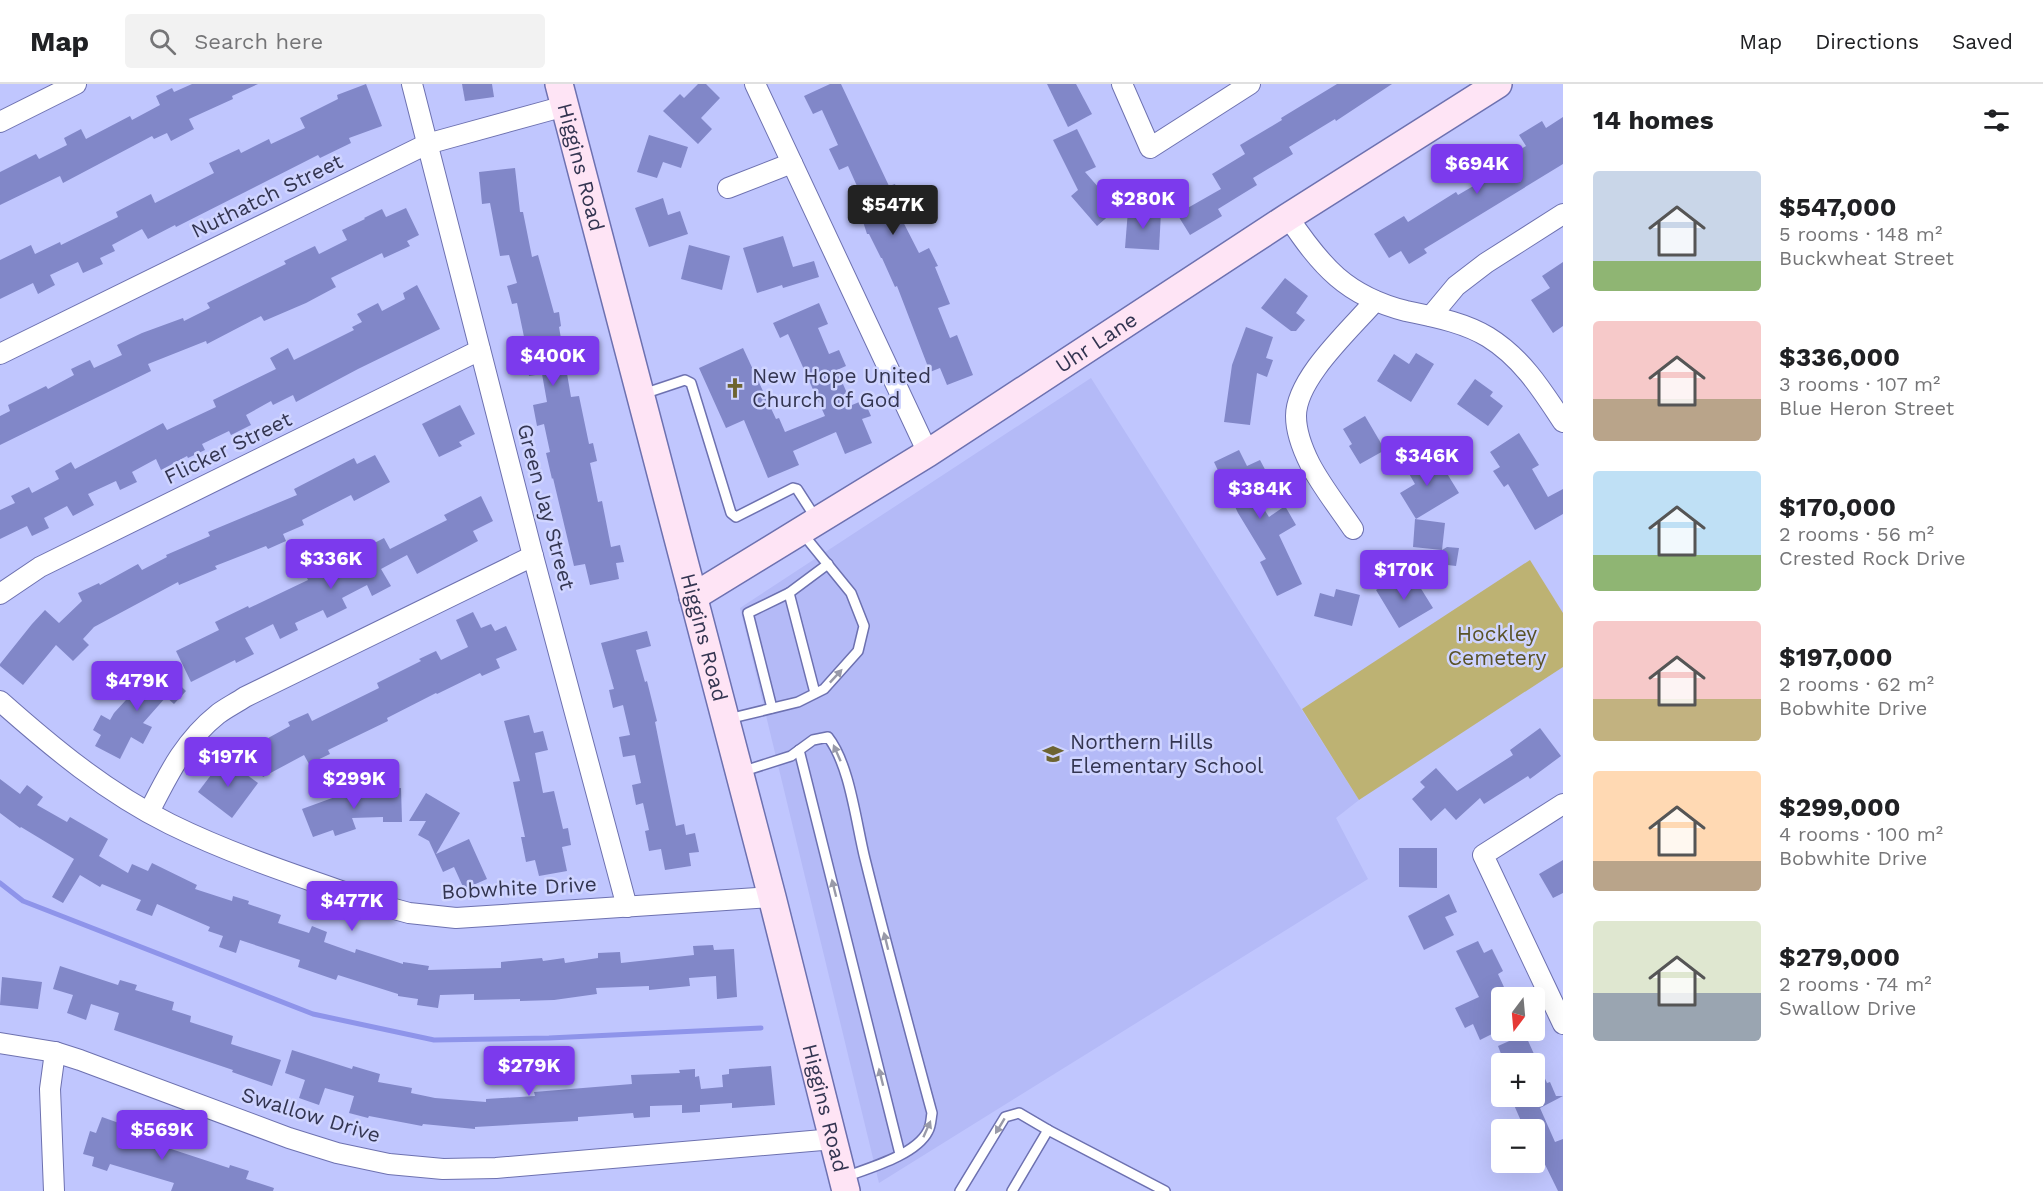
<!DOCTYPE html>
<html lang="en">
<head>
<meta charset="utf-8">
<style>
  body { margin:0; font-family:"Work Sans",sans-serif; background:#f2f2f2; color:#202124; height:100vh; display:flex; flex-direction:column; font-size:22px; white-space:nowrap }
  * { box-sizing:border-box; margin:0 }
  p { font-size:20px; color:#757577 }
  .icon { flex:none; width:33px; height:33px; fill:none; stroke:currentColor; stroke-width:2; stroke-linecap:round; stroke-linejoin:round }
  .map { position:relative; flex:1; overflow:hidden }
  .panel { display:flex; flex-direction:column; background:#fff; width:480px }
  .panel>* { flex:none }
  .needle { width:39px; rotate:196deg }
  .buttons { position:absolute; left:1491px; top:903px; display:grid; gap:12px }
  .buttons a { display:grid; place-items:center; width:54px; height:54px; border-radius:6px; background:#fff; box-shadow:0 6px 24px #0002; font-size:30px }
  .price { position:absolute; translate:-50% -51px; padding:0 14px; border-radius:6px; background:#7c3aed; color:#fff; font-size:20px; line-height:39px; filter:drop-shadow(0 2px 3px #0008) }
  .price::after { content:''; position:absolute; left:50%; top:36px; width:18px; height:14px; margin-left:-9px; background:inherit; clip-path:polygon(0 0,100% 0,50% 100%) }
  .price.active { background:#222; color:#fff }
  ul { padding:0; list-style:none }
  li { display:flex; align-items:center; gap:18px; height:150px; padding:0 30px }
  li span { display:grid; place-items:center; flex:none; width:168px; height:120px; border-radius:6px; color:#555 }
  li>.icon { margin-inline-start:auto }
  span .icon { width:72px; height:72px; fill:#fffc; stroke-width:1 }
  li b { font-size:26px }
  h2 { display:flex; justify-content:space-between; align-items:center; height:72px; padding:0 30px; font-size:26px }
  header { display:flex; align-items:center; gap:36px; box-sizing:border-box; height:84px; padding:0 30px; background:#fff; border-bottom:2px solid #e0e0e0 }
  header strong { font-size:28px }
  nav { display:flex; gap:33px; margin-inline-start:auto; font-size:21px }
  .search { width:420px; height:54px; background:#f2f2f2; display:flex; align-items:center; gap:15px; box-sizing:border-box; padding:0 21px; border-radius:6px; color:#757577; font-size:22px }
  main { display:flex; flex:1; min-height:0 }
  .map>svg:first-child { display:block }
</style>
</head>
<body>
<header>
<strong>Map</strong>
<div class="search"><svg class="icon" aria-label="search" viewBox="0 0 24 24"><circle cx="10" cy="10" r="6"/><path d="M15 15l6 6"/></svg>Search here</div>
<nav><a>Map</a><a>Directions</a><a>Saved</a></nav>
</header>
<main>
<div class="map">
<svg width="1563" height="1107" viewBox="0 0 1563 1107">
  <rect width="100%" height="100%" fill="#c0c6fe"/>
  <path fill="#b4baf7" d="M1091,294l268,422 -23,18 32,61 -489,304 -139,-575z"/>
  <path fill="#bdb273" d="M1530,476l33,53v54l-204,133 -57,-91z"/>
  <g fill="none" stroke-linecap="round" stroke-linejoin="round">
    <path stroke="#8e94ea" stroke-width="5" d="M0,799l23,18 290,113 121,26 115,-2 212,-10"/>
  </g>
  <g fill="#8187c8">
    <path d="M192,0h66l-26,12 1,3 -44,20 5,10 -23,12 -4,-8 -13,6 -2,-3 -89,47 -3,-7 -60,29v-33l36,-18 3,5 28,-14 -3,-7 17,-9 5,10 44,-23 2,4 28,-15 -4,-9 16,-8 2,4z"/>
    <path d="M366,0l16,42 -33,12 2,5 -31,15 -2,-3 -142,72 -1,-2 -27,14 -6,-10 -30,16 3,6 -15,7 3,6 -20,9 -5,-11 -28,13 5,10 -17,9 -5,-11 -33,16v-39l31,-15 4,9 25,-12 1,3 57,-28 -2,-5 35,-18 4,9 59,-30 -5,-10 30,-14 2,4 28,-14 2,5 34,-16 -5,-10 38,-19 -1,-4z"/>
    <path d="M462,0h30l2,13 -29,4z"/>
    <path d="M698,0h8l14,14 -19,20 11,11 -14,15 -35,-33 17,-17 4,4z"/>
    <path d="M830,0h11l48,102 6,-2 7,22 -6,2 23,45 10,-5 9,18 -3,1 15,37 -12,4 12,30 7,-3 16,40 -26,10 -7,-17 -10,4 -33,-86 -2,1 -13,-29h-1l-12,-24h-2l-12,-37 6,-2 -13,-29 -9,4 -10,-21 9,-4 -16,-35 -9,4 -9,-18z"/>
    <path d="M1047,0h29l16,30 -24,13z"/>
    <path d="M1337,0h55l-56,37 -1,-2 -46,28 4,7 -40,24 4,7 -39,24 4,7 -32,19 -13,-21 44,-25 -9,-15 33,-20 -5,-9 42,-25 -1,-2z"/>
    <path d="M1563,33v47l-139,85 3,4 -18,11 -8,-13 -12,7 -15,-24 30,-18 4,6 48,-30 2,3 58,-34 -4,-7 14,-8 -7,-11 23,-14 4,7z"/>
    <path d="M1077,45l19,38 -11,5 22,25 3,-2 10,11 -23,20 -26,-30 7,-6 -25,-50z"/>
    <path d="M649,51l39,12 -7,21 -18,-6 -6,16 -20,-6z"/>
    <path d="M515,84l5,44h3l9,45 6,-2 16,58 5,-1 2,14 -2,1 12,70 8,-1 10,48 4,-1 4,18 -7,2 8,39 4,-1 9,46 9,-2 4,17 -8,1 3,16 -29,6 -5,-21 -11,2 -21,-88 -1,1 -6,-26 4,-1 -6,-28 -7,2 -4,-21 14,-3 -5,-28 -13,2 -3,-20h2l-11,-53 -5,1 -5,-18 10,-3 -8,-28 -9,1 -10,-53 -8,1 -3,-32z"/>
    <path d="M663,114l5,17 12,-4 8,23 -39,13 -14,-39z"/>
    <path d="M406,124l13,27 -12,6 3,5 -26,12 -2,-5 -51,25 5,9 -30,16 -42,18 -3,-5 -54,28 -1,-3 -58,23 3,7 -151,74v-29l10,-5 -2,-6 38,-19 2,3 26,-14 -3,-6 19,-9 4,8 28,-13 -5,-10 25,-12 41,-15 1,3 26,-13 -3,-5 79,-39 -2,-3 31,-15 4,8 28,-14 -5,-10 23,-11 -1,-1 18,-9 4,8z"/>
    <path d="M1128,126l33,2 -2,38 -34,-2z"/>
    <path d="M783,152l10,31 21,-6 5,16 -36,11 -1,-3 -25,8 -14,-45z"/>
    <path d="M689,161l41,11 -8,34 -41,-11z"/>
    <path d="M1563,178v64l-10,7 -22,-33 19,-12 -8,-12z"/>
    <path d="M1285,194l23,18 -12,17 9,7 -9,11h-5l-30,-23z"/>
    <path d="M417,201l23,44 -82,40 -62,33 -3,-7 -20,10 -2,-4 -25,14 5,10 -20,10 -2,-4 -27,13 3,6 -17,8 -1,-2 -26,14 -5,-11 -24,13 5,10 -17,8 -4,-9 -28,13 6,11 -21,11 -6,-10 -23,12 5,10 -17,8 -5,-10 -27,13v-29l15,-7 -4,-7 18,-9 3,6 27,-14 -4,-8 16,-9 4,7 88,-46 4,7 49,-23 -3,-7 63,-31 -6,-11 18,-10 6,12 60,-30 -2,-3 10,-5 -5,-8 21,-11 4,8 23,-12 -2,-6z"/>
    <path d="M819,219l9,21 -10,4 11,26 10,-4 7,16 -9,4 15,35 12,-5 7,16 -9,3 10,24 -27,11 -9,-22 -43,19 6,14 -31,13 -24,-58 -18,8 -27,-60 44,-20 33,71 3,-1 6,14 40,-16 -37,-82 -8,4 -7,-15z"/>
    <path d="M1246,243l27,10 -7,21 7,2 -6,17 -10,-4 -7,52 -26,-3 8,-57z"/>
    <path d="M1416,269l18,11 -23,38 -34,-21 17,-27 15,10z"/>
    <path d="M1475,295l18,13 -3,4 13,10 -15,20 -31,-22z"/>
    <path d="M460,321l15,29 -16,8 3,4 -23,11 -17,-33z"/>
    <path d="M1365,332l20,34 -25,14 -11,-18 3,-2 -9,-15z"/>
    <path d="M1519,349l20,32 -7,4 16,28 15,-8v25l-28,16 -27,-46 -4,3 -11,-16 7,-4 -10,-15z"/>
    <path d="M1239,366l8,16 13,-6 9,17 -19,10 19,30 16,-11 11,19 -17,10 23,49 -25,12 -17,-34 6,-3 -28,-46 -24,-51z"/>
    <path d="M1424,369l11,19 8,-5 16,26 -43,26 -16,-26 15,-9 -11,-19z"/>
    <path d="M375,371l15,27 -36,19 -3,-6 -49,25 2,5 -21,9 3,7 -18,8 -2,-3 -51,20 2,3 -38,16 -1,-3 -84,45 -11,12 6,6 -16,16 -17,-16 -33,40 -23,-19v-2l32,-40 13,-14 14,13 23,-22 -4,-8 21,-10 1,2 38,-21 4,6 25,-13 -1,-2 44,-19 -2,-4 89,-37 -3,-6 60,-31 3,6z"/>
    <path d="M481,412l12,25 -20,10 5,10 -61,33 -10,-19 -26,14 10,17 -19,10 -5,-11 -25,13 5,10 -20,10 -4,-8 -28,13 3,7 -18,9 -7,-15 -28,14 9,16 -18,9 -1,-3 -44,22 -15,-31 43,-21 -4,-8 33,-16 1,2 59,-28 -3,-6 15,-7 4,10 30,-15 -3,-7 33,-17 6,11 57,-29 -3,-5z"/>
    <path d="M1415,435l30,4 -3,27 5,-3 12,1 -3,18 -34,-4 20,-12 -29,-3z"/>
    <path d="M1398,492l7,10 10,-7 18,29 -34,20 -23,-38z"/>
    <path d="M1336,505l24,6 -8,31 -38,-10 6,-23 14,4z"/>
    <path d="M473,528l8,16 10,-4 4,7 11,-5 11,24 -21,9 4,9 -18,8 -2,-3 -43,21 -1,-1 -49,25 1,3 -60,29 2,4 -21,10 -5,-9 -41,22 -15,-28 42,-23 -2,-4 20,-9 4,8 67,-33 -2,-5 44,-22 -2,-2 17,-8 5,9 27,-13 -12,-27z"/>
    <path d="M647,547l4,15 -15,4 9,32 2,-1 10,40 -2,1 21,104 8,-2 2,11 9,-2 4,19 -10,1 2,13 -26,4 -4,-21 -12,2 -4,-20 4,-1 -6,-27 -7,2 -4,-20 9,-2 -6,-28 -12,2 -4,-20 11,-2 -7,-30 -10,3 -4,-18 5,-1 -13,-46z"/>
    <path d="M154,577l32,30 -12,13 -8,-7 -23,26 9,4 -9,17 -12,-7 -11,22 -25,-13 6,-11 -8,-5 8,-15 9,5 4,-7 34,-37 -4,-4z"/>
    <path d="M529,631l5,18 9,-2 5,19 -13,3 8,40 11,-2 9,38 5,-1 3,17 -9,2 5,24 -28,5 -4,-16 -9,2 -5,-25h4l-12,-55 7,-1 -16,-60z"/>
    <path d="M1540,644l21,28 -31,23 -2,-3 -44,28 -4,-6 -24,22 -11,-12 -14,13 -19,-22 13,-12 -5,-5 16,-14 21,23 56,-36 -3,-5z"/>
    <path d="M224,674l34,25 -26,35 -34,-26z"/>
    <path d="M0,695l20,15 7,-9 16,12 -6,8 30,17 3,-5 38,22 -9,17 29,17 4,-9 16,7 4,-8 45,22 -2,4 37,12 1,-5 16,5 -1,3 33,11 -3,8 31,10 3,-7 15,6 -3,10 31,11 1,-4 47,15v-2l26,4 -1,4 73,-2v-6l41,-4 1,3 21,-3 1,5 33,-5v-5l22,-1 1,11 73,-8 -1,-9 20,-1 1,5 20,-1 3,48 -20,2 -1,-23 -27,2 1,8 -41,4v-4l-53,2 1,6 -43,6 -34,1v-2l-46,1v-6l-34,1 -2,13 -21,-3 1,-6 -20,-3v-2l-60,-19 -2,5 -38,-13 2,-7 -60,-20 -4,13 -17,-6 4,-11 -15,-5 2,-4 -53,-23 -5,12 -16,-6 5,-10 -39,-16 -2,3 -20,-12 -17,28 -11,-6 22,-38 -53,-32 -1,1 -20,-15z"/>
    <path d="M401,704l1,34h-19v-5l-31,1 4,11 -21,7 -2,-6 -20,7 -11,-28 55,-20z"/>
    <path d="M426,709l34,20 -24,41 33,-15 18,40 -23,10 -10,-22 -11,5 -14,-31 -11,-6 8,-14h-17z"/>
    <path d="M1399,764h38v40l-38,-1z"/>
    <path d="M1563,776v33l-10,5 -14,-24z"/>
    <path d="M1449,810l8,18 -12,5 9,18 -30,15 -16,-34z"/>
    <path d="M1478,857l6,12 8,-4 11,22 -5,3 11,24h-7v31l-22,11 -7,-16 -8,4 -10,-20 24,-11 -23,-46z"/>
    <path d="M60,882l58,19 2,-5 17,5 -2,5 39,12 -2,8 19,6 -1,6 43,14 -2,8 50,16 -9,26 -40,-14 1,-2 -119,-40 5,-17 -28,-9 -5,16 -19,-7 6,-18 -20,-6z"/>
    <path d="M2,893l40,5 -4,27 -38,-4z"/>
    <path d="M1525,950l22,49 3,-1 6,14h7l-23,12 15,34 8,-3v52h-5l-24,-49v-12h-9l-15,-34h24v-32h-29l-7,-18z"/>
    <path d="M292,966l60,19 1,-3 27,8 -2,8 34,6 -1,5 24,5 51,4v-3l49,-3 -1,-4 98,-8 -1,-9 49,-2 -1,-3 16,-1v8l4,-1 2,13 22,-2 -1,-12 7,-1v-5l42,-3 4,39 -43,3v-5l-32,2v7l-18,1v-8l-32,1v11l-16,1 -1,-5 -55,4v4l-103,6v2l-52,-5 -1,2 -53,-10 -1,2 -19,-5 5,-17 -29,-8 -6,17 -20,-7 6,-18 -20,-7z"/>
    <path d="M102,1033l62,22 -2,7 67,22 1,-3 19,6 -3,8 28,9 -1,3h-102l3,-8 -64,-19 -3,7 -15,-5 2,-9 -11,-3 7,-23 6,2z"/>
  </g>
  <g fill="none" stroke-linecap="round" stroke-linejoin="round">
    <g stroke="#6d71b0" stroke-width="12">
      <g id="lane">
        <path d="M643,310l42,-14 6,3 40,130 5,4 57,-29 4,1 20,31"/>
        <path d="M789,509l39,-29"/>
        <path d="M772,624l-24,-95 41,-20 26,100"/>
        <path d="M728,635l70,-17 26,-13 34,-38 6,-25 -13,-33 -48,-59"/>
        <path d="M799,666l101,404"/>
        <path d="M741,688l50,-16 22,-16 15,-3c22,28 28,86 37,122 21,85 44,169 67,254 -1,5 -1,13 -4,18 -12,24 -59,37 -83,46"/>
        <path d="M960,1107l45,-74 14,-4 29,17"/>
        <path d="M1012,1107l36,-61 117,61"/>
      </g>
    </g>
    <g stroke="#6d71b0" stroke-width="22">
      <g id="street">
        <path d="M412,0l121,472 94,351"/>
        <path d="M755,0l173,369"/>
        <path d="M1122,0l28,64 100,-64"/>
        <path d="M0,38l76,-38"/>
        <path d="M728,104l64,-25"/>
        <path d="M1288,133c33,49 58,79 118,94 28,6 57,11 82,26 34,21 54,53 75,85"/>
        <path d="M1431,232l25,-30 30,-23 77,-49"/>
        <path d="M0,270l427,-210 138,-38"/>
        <path d="M1353,445c-14,-21 -31,-42 -43,-65 -7,-14 -14,-32 -14,-48 0,-38 55,-87 79,-115"/>
        <path d="M0,510l40,-27 440,-217"/>
        <path d="M0,617c53,47 106,91 170,123 69,34 144,57 217,83l22,6 47,5 316,-21"/>
        <path d="M1563,720l-80,51 80,169"/>
        <path d="M149,728c19,-37 35,-71 69,-98 8,-6 18,-11 27,-17l288,-141"/>
        <path d="M0,959l55,9 25,8 209,78 48,15 52,11 54,5 53,-1 338,-29"/>
        <path d="M54,1107l-4,-102 5,-37"/>
      </g>
    </g>
    <g stroke="#6d71b0" stroke-width="30">
      <g id="secondary">
        <path id="s1" d="M559,0l213,813 74,294"/>
        <path id="s2" d="M693,513l235,-144 360,-236 210,-133"/>
      </g>
    </g>
    <use href="#lane" stroke="#fff" stroke-width="9"/>
    <use href="#street" stroke="#fff" stroke-width="20"/>
    <use href="#secondary" stroke="#fee4f5" stroke-width="27"/>
  </g>
  <defs><path id="oneway-solid" d="M-6-.8H1V-3.2L6.5 0L1 3.2V.8H-6Z" transform="scale(1.5)"/></defs>
  <g fill="#999aa8">
    <use href="#oneway-solid" transform="translate(836 592) rotate(-47)"/>
    <use href="#oneway-solid" transform="translate(837 669) rotate(-114)"/>
    <use href="#oneway-solid" transform="translate(834 804) rotate(-104)"/>
    <use href="#oneway-solid" transform="translate(886 857) rotate(-104)"/>
    <use href="#oneway-solid" transform="translate(881 993) rotate(-104)"/>
    <use href="#oneway-solid" transform="translate(1000 1042) rotate(121)"/>
    <use href="#oneway-solid" transform="translate(927 1045) rotate(-66)"/>
  </g>
  <defs>
    <g id="church-bare" transform="scale(1.62)"><path d="M-1.2-6h2.4v3.5h3.3v2.4h-3.3V6h-2.4V-.1h-3.3v-2.4h3.3Z" fill="#6d6431" stroke="#cfd4ff" stroke-width="2.5" paint-order="stroke"/></g>
    <g id="school-bare" transform="scale(1.62)"><path d="M0-5L7-2L0 1L-7-2ZM-4 1L0 2.5L4 1V4Q0 6-4 4Z" fill="#6d6431" stroke="#cfd4ff" stroke-width="2.5" paint-order="stroke"/></g>
  </defs>
  <g fill-rule="evenodd">
    <use href="#church-bare" x="735" y="304"/>
    <use href="#school-bare" x="1053" y="670"/>
  </g>
  <g text-anchor="middle" stroke-width="5" stroke-linejoin="round" paint-order="stroke">
    <g font-size="21" fill="#333551" stroke="#cfd4ff">
      <text dy="7" stroke="none"><textPath href="#s1" startOffset="86">Higgins Road</textPath></text>
      <text transform="translate(267 112) rotate(-26)" y="7">Nuthatch Street</text>
      <text dy="7" stroke="none"><textPath href="#s2" startOffset="477">Uhr Lane</textPath></text>
      <text transform="translate(228 364) rotate(-26)" y="7">Flicker Street</text>
      <text transform="translate(546 423) rotate(75)" y="7">Green Jay Street</text>
      <text dy="7" stroke="none"><textPath href="#s1" startOffset="572">Higgins Road</textPath></text>
      <text transform="translate(519 804) rotate(-3)" y="7">Bobwhite Drive</text>
      <text dy="7" stroke="none"><textPath href="#s1" startOffset="1058">Higgins Road</textPath></text>
      <text transform="translate(311 1031) rotate(17)" y="7">Swallow Drive</text>
    </g>
    <g font-size="21" fill="#333551" stroke="#cfd4ff" text-anchor="start">
      <text x="752" y="299">New Hope United<tspan x="752" dy="24">Church of God</tspan></text>
      <text x="1070" y="665">Northern Hills<tspan x="1070" dy="24">Elementary School</tspan></text>
    </g>
    <g font-size="21" fill="#595227" stroke="#cfd4ff">
      <text x="1497" y="557">Hockley<tspan x="1497" dy="24">Cemetery</tspan></text>
    </g>
  </g>
</svg>
<div class="buttons">
<a><svg class="needle" viewBox="-14 -14 28 28"><path d="M0-13l5 13h-10z" fill="#e53935"/><path d="M0 13l5-13h-10z" fill="#757577"/></svg></a>
<a>+</a>
<a>−</a>
</div>
<b class="price" style="left:1477px;top:111px">$694K</b>
<b class="price" style="left:1143px;top:146px">$280K</b>
<b class="price active" style="left:893px;top:152px">$547K</b>
<b class="price" style="left:553px;top:303px">$400K</b>
<b class="price" style="left:1427px;top:403px">$346K</b>
<b class="price" style="left:1260px;top:436px">$384K</b>
<b class="price" style="left:331px;top:506px">$336K</b>
<b class="price" style="left:1404px;top:517px">$170K</b>
<b class="price" style="left:137px;top:628px">$479K</b>
<b class="price" style="left:228px;top:704px">$197K</b>
<b class="price" style="left:354px;top:726px">$299K</b>
<b class="price" style="left:352px;top:848px">$477K</b>
<b class="price" style="left:529px;top:1013px">$279K</b>
<b class="price" style="left:162px;top:1077px">$569K</b>
</div>
<section class="panel">
<h2>14 homes<svg class="icon" aria-label="filters" viewBox="0 0 24 24"><path d="M4 7h16M4 17h16"/><circle cx="9" cy="7" r="2"/><circle cx="15" cy="17" r="2"/></svg></h2>
<ul>
<li><span style="background:linear-gradient(#c9d6e8 75%,#8fb573 0)"><svg class="icon" aria-label="home" viewBox="0 0 24 24"><path d="M3 11l9-7 9 7M6 9v11h12V9"/></svg></span><div><b>$547,000</b><p>5 rooms · 148 m²</p><p>Buckwheat Street</p></div></li>
<li><span style="background:linear-gradient(#f6c9c9 65%,#b9a48a 0)"><svg class="icon" aria-label="home" viewBox="0 0 24 24"><path d="M3 11l9-7 9 7M6 9v11h12V9"/></svg></span><div><b>$336,000</b><p>3 rooms · 107 m²</p><p>Blue Heron Street</p></div></li>
<li><span style="background:linear-gradient(#bfe0f5 70%,#8fb573 0)"><svg class="icon" aria-label="home" viewBox="0 0 24 24"><path d="M3 11l9-7 9 7M6 9v11h12V9"/></svg></span><div><b>$170,000</b><p>2 rooms · 56 m²</p><p>Crested Rock Drive</p></div></li>
<li><span style="background:linear-gradient(#f6c9c9 65%,#c2b280 0)"><svg class="icon" aria-label="home" viewBox="0 0 24 24"><path d="M3 11l9-7 9 7M6 9v11h12V9"/></svg></span><div><b>$197,000</b><p>2 rooms · 62 m²</p><p>Bobwhite Drive</p></div></li>
<li><span style="background:linear-gradient(#ffd9b3 75%,#b9a48a 0)"><svg class="icon" aria-label="home" viewBox="0 0 24 24"><path d="M3 11l9-7 9 7M6 9v11h12V9"/></svg></span><div><b>$299,000</b><p>4 rooms · 100 m²</p><p>Bobwhite Drive</p></div></li>
<li><span style="background:linear-gradient(#dfe7d0 60%,#9aa5b1 0)"><svg class="icon" aria-label="home" viewBox="0 0 24 24"><path d="M3 11l9-7 9 7M6 9v11h12V9"/></svg></span><div><b>$279,000</b><p>2 rooms · 74 m²</p><p>Swallow Drive</p></div></li>
</ul>
</section>
</main>
</body>
</html>
